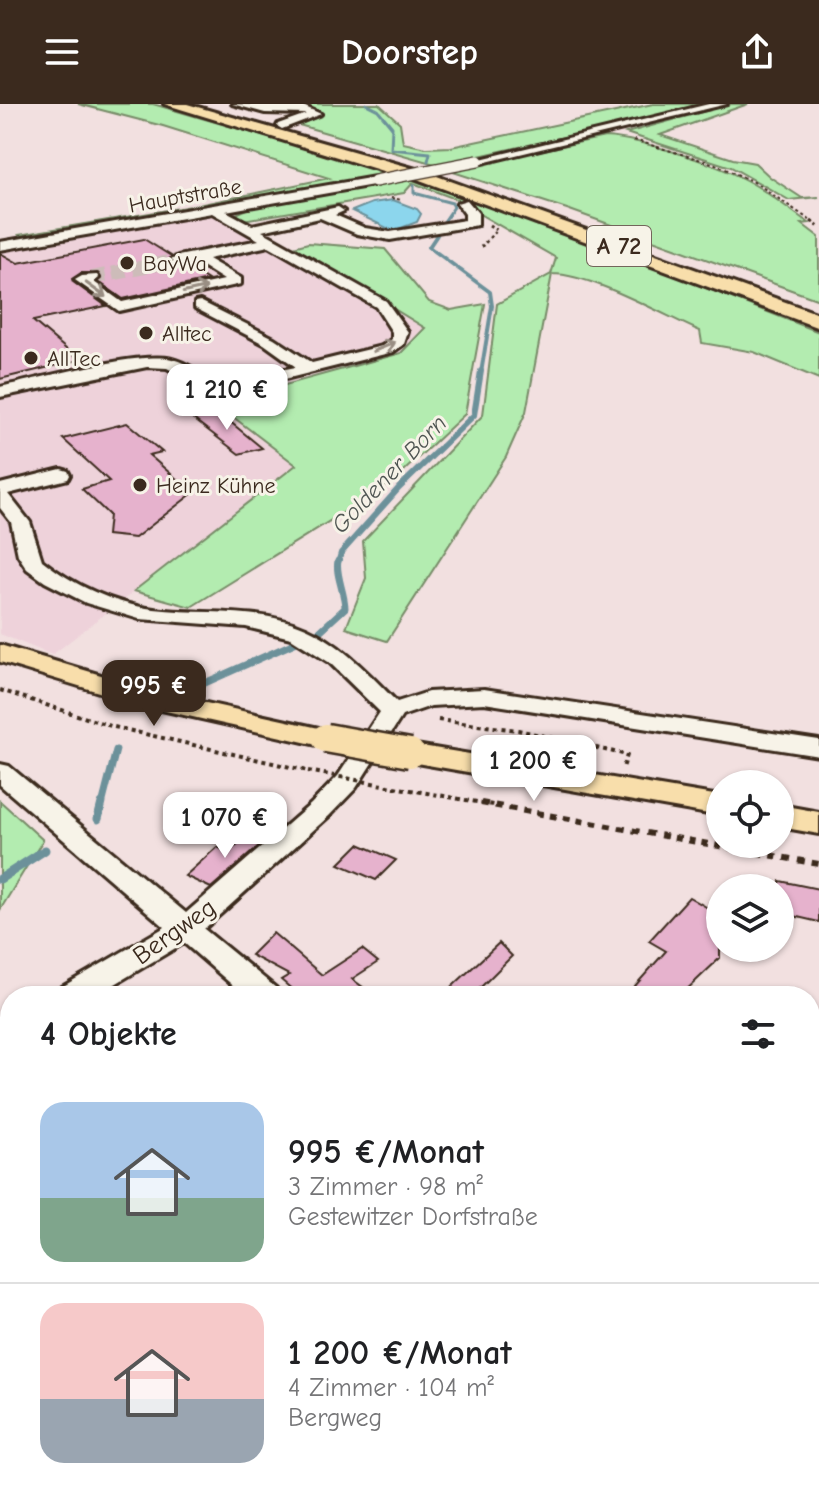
<!DOCTYPE html>
<html lang="de">
<head>
<meta charset="utf-8">
<style>
  body { margin:0; font-family:"Comic Neue",sans-serif; background:#f6f6f6; color:#202124; height:100vh; display:flex; flex-direction:column; font-size:30px; white-space:nowrap }
  * { box-sizing:border-box; margin:0 }
  p { font-size:26px; color:#757577 }
  .icon { flex:none; width:44px; height:44px; fill:none; stroke:currentColor; stroke-width:2; stroke-linecap:round; stroke-linejoin:round }
  .map { position:relative; flex:1; overflow:hidden }
  .side { position:absolute; left:0px; top:882px; width:820px; height:514px; display:flex; flex-direction:column; background:#fff; border-radius:32px 32px 0 0; box-shadow:0 2px 6px #0004 }
  .side>* { flex:none }
  .tools { position:absolute; left:706px; top:666px; display:grid; gap:16px }
  .tools a { display:grid; place-items:center; width:88px; height:88px; border-radius:50%; background:#fff; box-shadow:0 2px 6px #0004; font-size:40px }
  .price { position:absolute; translate:-50% -68px; padding:0 18px; border-radius:16px; background:#fff; color:#222; font-size:26px; line-height:52px; filter:drop-shadow(0 2px 4px #0008) }
  .price::after { content:''; position:absolute; left:50%; top:48px; width:24px; height:18px; margin-left:-12px; background:inherit; clip-path:polygon(0 0,100% 0,50% 100%) }
  .price.selected { background:#3b2a1e; color:#fff }
  ul { padding:0; list-style:none }
  li { display:flex; align-items:center; gap:24px; height:200px; padding:0 40px }
  li+li { border-top:2px solid #e0e0e0 }
  li span { display:grid; place-items:center; flex:none; width:224px; height:160px; border-radius:24px; color:#555 }
  li>.icon { margin-inline-start:auto }
  span .icon { width:96px; height:96px; fill:#fffc; stroke-width:1 }
  li b { font-size:34px }
  h2 { display:flex; justify-content:space-between; align-items:center; height:96px; padding:0 40px; font-size:34px }
  header { display:flex; justify-content:space-between; align-items:center; height:104px; padding:0 40px; background:#3b2a1e; color:#fff; font-size:36px; font-weight:700 }
  .map>svg:first-child { display:block }
</style>
</head>
<body>
<header><svg class="icon" aria-label="menu" viewBox="0 0 24 24"><path d="M4 6h16M4 12h16M4 18h16"/></svg>Doorstep<svg class="icon" aria-label="share" viewBox="0 0 24 24"><path d="M12 15V3M7 8l5-5 5 5M5 13v7h14v-7"/></svg></header>
<div class="map">
<svg width="819" height="1395" viewBox="0 0 819 1395">
  <rect width="100%" height="100%" fill="#f2e0e0"/>
  <filter id="ink" filterUnits="userSpaceOnUse"><feTurbulence type="fractalNoise" baseFrequency=".0125" numOctaves="2"/><feDisplacementMap in="SourceGraphic" scale="16" xChannelSelector="R" yChannelSelector="G"/><feConvolveMatrix kernelMatrix="1 2 1 2 8 2 1 2 1" color-interpolation-filters="sRGB"/></filter>
  <g filter="url(#ink)">
    <path fill="#eed2da" d="M233,106l192,118 -24,25 -184,51 80,61 -245,190 -52,-21v-385z"/>
    <g fill="#b3ecb0" stroke="#778b67" stroke-width="2">
      <path d="M78,0h75l241,70 -371,65 -4,-4 179,-30 131,-27 -166,-52z"/>
      <path d="M311,0h68l21,19 3,20 23,5 25,-1 202,-43h59l-274,61 -139,-40 20,-9 -11,-8z"/>
      <path d="M731,0h17l-88,31 73,24 22,4 15,14 32,21 17,-1 -30,3 -58,-33 -105,-34z"/>
      <path d="M605,33c37,2 116,28 148,47 19,11 37,26 56,39l-7,1 17,13v63l-252,-91 -120,-39z"/>
      <path d="M407,74l181,64 231,90v47l-65,-27 -52,-9 -2,-12c-39,-17 -108,-57 -148,-57l-26,138 -20,45 -119,184 -41,-13 20,-50 -3,-37 120,-126 14,-111 54,-30 5,-16 -87,-50v-4l-56,-21 -9,10 -161,27 -7,-6 18,-8z"/>
      <path d="M308,139l77,6 44,53 22,8 34,-6 -20,110 -74,69 -200,124 -57,-16 162,-126 -80,-61 185,-51 24,-25 -132,-81z"/>
      <path d="M0,697l43,39 -43,70z"/>
    </g>
    <path fill="#8cd6ed" stroke="#6c919a" stroke-width="2" d="M393,96l24,9 4,5 -4,8 -24,9 -41,-20 20,-8z"/>
    <g fill="none" stroke-linecap="round" stroke-linejoin="round">
      <g stroke="#6c919a" stroke-width="3">
        <path d="M366,0l12,6 14,17 -1,22 39,4 -2,8"/>
        <path d="M414,81v8l38,10 2,4 -11,16"/>
      </g>
      <path stroke="#6c919a" stroke-width="4" d="M437,131l-8,12 61,45 2,14 -11,67"/>
      <path stroke="#6c919a" stroke-width="6" d="M338,459l3,-10 58,-65 75,-73 7,-44"/>
      <g stroke="#6c919a" stroke-width="7">
        <path d="M196,583l123,-55 26,-24c0,-15 -10,-34 -7,-47"/>
        <path d="M102,701l14,-55"/>
      </g>
      <g stroke="#6c919a" stroke-width="9">
        <path d="M98,715l4,-16"/>
        <path d="M0,775l45,-29"/>
      </g>
    </g>
    <g fill="#e6b2cd" stroke="#3b2a1e" stroke-width="2">
      <path d="M144,135l27,17 -1,7 7,4 9,-1 22,14 -85,19 -24,-17 3,-4 -2,-5h-19l-9,6 1,3 33,24 -73,15 46,39 -79,19v-126l18,10z"/>
      <path d="M217,307l45,37 -23,6 -47,-36z"/>
      <path d="M127,319l35,29 -13,3 44,38 -58,45 -28,-3 2,-20 -27,-26 27,-8 -46,-42z"/>
      <path d="M252,726l17,7 -58,51 -26,-12 32,-29 12,5z"/>
      <path d="M359,740l37,16 -20,20 -37,-16z"/>
      <path d="M780,777l39,8v33l-39,-9z"/>
      <path d="M689,793l31,18v43l-40,38h-54l40,-45 -17,-10z"/>
      <path d="M273,829l49,42 40,-26 16,13 -26,17 23,17h-86l6,-4 -14,-12 8,-5 -38,-20z"/>
      <path d="M499,839l13,13 -40,40h-30z"/>
    </g>
    <g fill="none" stroke-linecap="round" stroke-linejoin="round">
      <path stroke="#cdbcb9" stroke-width="14" stroke-dasharray="14 7" stroke-linecap="butt" d="M92,174l86,-18"/>
      <g stroke="#3b2a1e" stroke-width="6">
        <g id="minor">
          <path d="M232,0l71,2 18,8 -39,15 -5,-3 1,-2 28,-10 -41,-1z"/>
          <path d="M709,0h18l-249,60 -6,-3z"/>
          <path d="M375,73l6,4 -2,3 -153,27 26,14 86,-18 6,4 -9,4 30,13 25,4 75,-12v-6l-8,-11 10,-3 11,13v12l-88,15 -33,-6 -37,-16 -58,13 124,70 22,31 -4,12 -11,8 -148,37 -22,2 -20,-4 -36,-19 -20,-1 -147,30v-10c38,-8 139,-36 172,-28 18,4 32,19 51,22l73,-14 -32,-23 -69,-36v-6l5,-1 74,37 38,25 70,-17 10,-7v-7l-16,-25 -107,-61 -61,13 33,19v6l-122,27 -44,-31 7,-4 15,-1 2,3 -5,4 28,20 102,-22 -30,-19 -16,3 -7,-4 7,-4 81,-16 -47,-27 -212,37v-8z"/>
          <path d="M61,365l7,2 2,4 -2,4 -60,15 22,28 12,38c31,25 72,44 112,49 51,6 104,-2 152,19 36,16 64,47 91,74l31,-10 56,-3 335,51v16l-335,-53 -53,3 -29,10 -46,72 -27,28 -125,113 72,59 4,8h-35l-61,-53 -89,53h-39l4,-8 105,-61 -165,-142v-21l9,2 177,147 125,-109 27,-28 42,-64 -50,-49 -39,-25 -45,-11 -107,-8 -53,-16 -41,-21 -18,-13 -9,-14 -7,-33 -11,-14v-24z"/>
          <path d="M10,916v27l-10,3v-27z"/>
          <path d="M819,1167v34l-9,1v-34z"/>
        </g>
      </g>
      <g stroke="#3b2a1e" stroke-width="6">
        <g id="major">
          <path d="M0,541l165,49 172,38 4,6 -4,6 -11,3 -178,-40 -148,-45z"/>
          <path d="M410,640l310,52v20l-321,-56 -4,-7 4,-7z"/>
          <path d="M780,701l39,7v22l-39,-7z"/>
        </g>
      </g>
      <g stroke="#3b2a1e" stroke-width="6">
        <path id="highway" d="M164,0h23l236,67 396,143v14l-410,-152h-10z"/>
      </g>
      <g stroke="#3b2a1e" stroke-width="2" stroke-dasharray="3 3" stroke-linecap="butt">
        <path d="M634,36l81,24 41,19 58,40"/>
        <path d="M391,94l11,2"/>
      </g>
      <g stroke="#3b2a1e" stroke-width="3" stroke-dasharray="3 3" stroke-linecap="butt">
        <path d="M811,117l8,6"/>
        <path d="M481,143l16,-17 -8,-5"/>
      </g>
      <g stroke="#3b2a1e" stroke-width="4" stroke-dasharray="4 4" stroke-linecap="butt">
        <path d="M0,586l114,37 194,44"/>
        <path d="M438,616l80,10 109,25 -4,13"/>
        <path d="M394,683l99,18"/>
      </g>
      <path stroke="#3b2a1e" stroke-width="6" stroke-dasharray="7 7" stroke-linecap="butt" d="M481,699l338,61"/>
      <use href="#minor" fill="#f7f3e8" fill-rule="evenodd"/>
      <use href="#major" fill="#f8deab" fill-rule="evenodd"/>
      <use href="#highway" fill="#f8deab" fill-rule="evenodd"/>
      <g stroke="#3b2a1e" stroke-width="14" stroke-linecap="butt">
        <path id="minor-bridge" d="M375,77l103,-20"/>
      </g>
      <g stroke="#3b2a1e" stroke-width="33" stroke-linecap="butt">
        <path id="major-bridge" d="M326,634l84,15"/>
      </g>
      <path stroke="#3b2a1e" stroke-width="4" stroke-dasharray="4 4" stroke-linecap="butt" d="M308,667l86,16"/>
      <use href="#minor-bridge" stroke="#f7f3e8" stroke-width="11"/>
      <use href="#major-bridge" stroke="#f8deab" stroke-width="28"/>
    </g>
    <defs><path id="oneway-shaft" d="M-6 0H5M1.5-3L5.5 0L1.5 3" fill="none" stroke-width="1.6" stroke-linecap="round" stroke-linejoin="round" transform="scale(2)"/></defs>
    <g stroke="#998e83">
      <use href="#oneway-shaft" transform="translate(96 186) rotate(36)"/>
      <use href="#oneway-shaft" transform="translate(195 186) rotate(-12)"/>
      <use href="#oneway-shaft" transform="translate(384 243) rotate(-22)"/>
    </g>
  </g>
  <g fill="#3b2a1e" stroke="#f7f3e8" stroke-width="3">
    <circle cx="127" cy="159" r="8"/>
    <circle cx="146" cy="229" r="8"/>
    <circle cx="31" cy="254" r="8"/>
    <circle cx="140" cy="381" r="8"/>
  </g>
  <g text-anchor="middle" stroke-width="6" stroke-linejoin="round" paint-order="stroke">
    <g font-size="22" fill="#3b2a1e" stroke="#f7f3e8">
      <text transform="translate(185 91) rotate(-10)" y="8">Hauptstraße</text>
    </g>
    <g font-size="22" fill="#3b2a1e" stroke="#f7f3e8" text-anchor="start">
      <text x="143" y="167">BayWa</text>
      <text x="162" y="237">Alltec</text>
      <text x="47" y="262">AllTec</text>
      <text x="156" y="389">Heinz Kühne</text>
    </g>
    <rect fill="#f7f3e8" stroke="#73665b" stroke-width="2" x="587" y="122" width="64" height="40" rx="6"/>
    <g font-size="24" font-weight="bold" fill="#3b2a1e">
      <text x="619" y="150">A 72</text>
    </g>
    <g font-size="24" font-style="italic" fill="#4f5552" stroke="#f7f3e8">
      <text transform="translate(389 370) rotate(-46)" y="8">Goldener Born</text>
    </g>
    <g font-size="26" fill="#3b2a1e" stroke="#f7f3e8">
      <text transform="translate(174 827) rotate(-35)" y="9">Bergweg</text>
    </g>
  </g>
</svg>
<div class="tools">
<a><svg class="icon" aria-label="locate" viewBox="0 0 24 24"><circle cx="12" cy="12" r="6"/><path d="M12 2v4M12 18v4M2 12h4M18 12h4"/></svg></a>
<a><svg class="icon" aria-label="layers" viewBox="0 0 24 24"><path d="M12 4l9 5-9 5-9-5zM3 14l9 5 9-5"/></svg></a>
</div>
<b class="price" style="left:227px;top:328px">1 210 €</b>
<b class="price selected" style="left:154px;top:624px">995 €</b>
<b class="price" style="left:534px;top:699px">1 200 €</b>
<b class="price" style="left:225px;top:756px">1 070 €</b>
<section class="side">
<h2>4 Objekte<svg class="icon" aria-label="filters" viewBox="0 0 24 24"><path d="M4 7h16M4 17h16"/><circle cx="9" cy="7" r="2"/><circle cx="15" cy="17" r="2"/></svg></h2>
<ul>
<li><span style="background:linear-gradient(#a9c7e8 60%,#7fa58c 0)"><svg class="icon" aria-label="home" viewBox="0 0 24 24"><path d="M3 11l9-7 9 7M6 9v11h12V9"/></svg></span><div><b>995 €/Monat</b><p>3 Zimmer · 98 m²</p><p>Gestewitzer Dorfstraße</p></div></li>
<li><span style="background:linear-gradient(#f6c9c9 60%,#9aa5b1 0)"><svg class="icon" aria-label="home" viewBox="0 0 24 24"><path d="M3 11l9-7 9 7M6 9v11h12V9"/></svg></span><div><b>1 200 €/Monat</b><p>4 Zimmer · 104 m²</p><p>Bergweg</p></div></li>
</ul>
</section>
</div>
</body>
</html>
